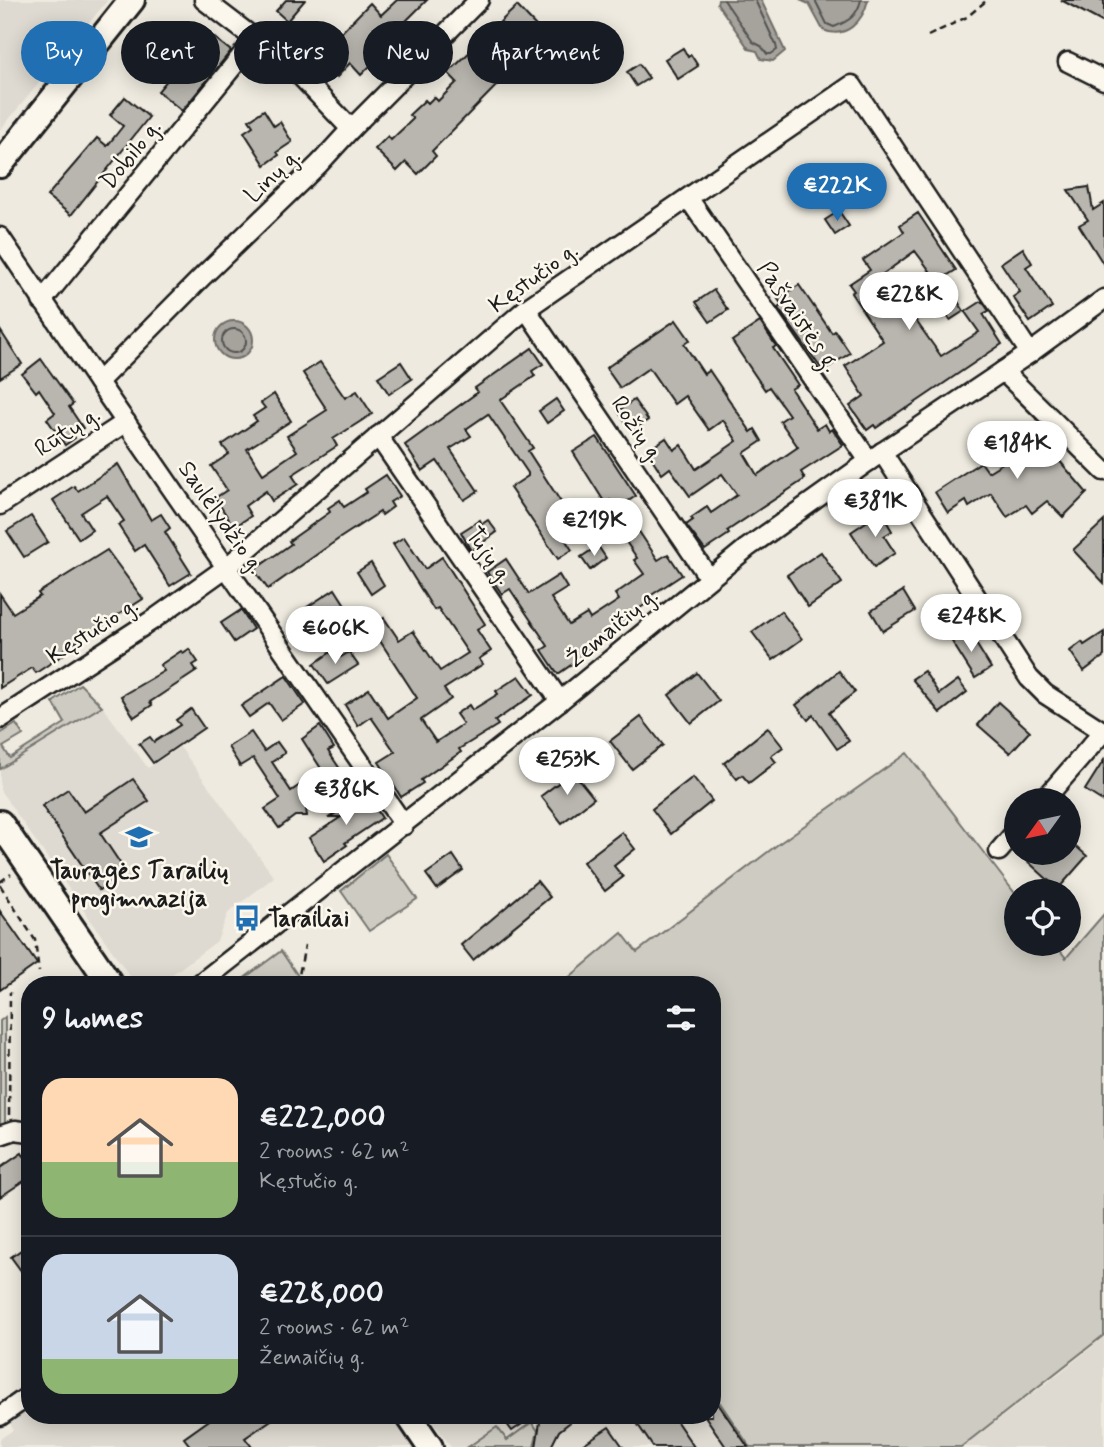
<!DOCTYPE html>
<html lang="en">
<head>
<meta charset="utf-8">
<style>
  body { margin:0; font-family:Mynerve,sans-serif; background:#242831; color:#f1f3f6; height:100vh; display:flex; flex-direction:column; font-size:26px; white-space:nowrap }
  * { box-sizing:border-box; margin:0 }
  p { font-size:23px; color:#9ea1a6 }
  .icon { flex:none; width:38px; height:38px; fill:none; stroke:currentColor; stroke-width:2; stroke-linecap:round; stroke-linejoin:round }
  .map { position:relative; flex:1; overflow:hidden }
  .panel { position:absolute; left:21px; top:976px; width:700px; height:448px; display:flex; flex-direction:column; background:#171b24; border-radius:28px; box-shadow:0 4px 18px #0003 }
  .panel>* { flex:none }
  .banner { position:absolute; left:21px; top:21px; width:700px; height:63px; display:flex; gap:14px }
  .needle { width:46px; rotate:237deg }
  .controls { position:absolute; left:1004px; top:788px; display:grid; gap:14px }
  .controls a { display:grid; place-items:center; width:77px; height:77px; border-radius:50%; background:#171b24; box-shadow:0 4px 18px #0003; font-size:35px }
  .price { position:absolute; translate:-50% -60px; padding:0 16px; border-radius:24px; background:#fff; color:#222; font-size:23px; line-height:46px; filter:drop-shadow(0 2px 4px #0008) }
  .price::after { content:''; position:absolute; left:50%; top:42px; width:21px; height:16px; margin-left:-10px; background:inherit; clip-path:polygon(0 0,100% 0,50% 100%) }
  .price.selected { background:#1f6fb2; color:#fff }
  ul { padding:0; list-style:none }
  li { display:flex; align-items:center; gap:21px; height:175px; padding:0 21px }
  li+li { border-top:2px solid #363941 }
  li span { display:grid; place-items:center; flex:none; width:196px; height:140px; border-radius:21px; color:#555 }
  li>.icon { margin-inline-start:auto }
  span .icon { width:84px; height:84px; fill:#fffc; stroke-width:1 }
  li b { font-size:30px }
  h2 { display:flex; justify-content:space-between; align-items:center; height:84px; padding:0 21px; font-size:30px }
  .tag { padding:0 24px; border-radius:32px; background:#171b24; box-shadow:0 4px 18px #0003; font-size:24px; line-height:63px }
  .tag.selected { background:#1f6fb2; color:#fff }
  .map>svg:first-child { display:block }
</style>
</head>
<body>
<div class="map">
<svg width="1104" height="1447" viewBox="0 0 1104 1447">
  <rect width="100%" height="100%" fill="#eeeadf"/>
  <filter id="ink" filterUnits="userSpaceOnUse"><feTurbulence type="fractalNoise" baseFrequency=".0143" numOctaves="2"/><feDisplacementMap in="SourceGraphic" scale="14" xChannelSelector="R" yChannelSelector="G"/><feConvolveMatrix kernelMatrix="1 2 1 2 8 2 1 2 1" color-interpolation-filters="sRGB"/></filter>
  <g filter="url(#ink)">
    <g fill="#dedad1">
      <path d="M0,0h108l-108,130z"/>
      <path d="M102,706l46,62 32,-21 94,130 -46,36 -11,28 -59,44h-22l-136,-195v-21z"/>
      <path d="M1104,1337v110h-142l90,-68z"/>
      <path d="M712,1391l38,56h-216l3,-16 -30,9 -10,-13 -29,20h-17l-22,-31h283z"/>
      <path d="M30,1395v21h363l22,31h-415v-8l13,-9 -7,-18z"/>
    </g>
    <g fill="#ceccc2" stroke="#75746f" stroke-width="2">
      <path d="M80,684l22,22 -102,63v-35l16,-10 7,11 -20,12 7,11 55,-35 -12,-21z"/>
      <path d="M907,753l110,143v47h37l12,15 38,-44v421l-143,112h-211l-38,-56v-406h-152l62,-52 15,19 140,-107z"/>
      <path d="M386,854l31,45 -48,32 -28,-40z"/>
      <path d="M281,951l23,34h-69z"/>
      <path d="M5,1017v111l-5,2v-109z"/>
      <path d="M532,1422l6,9 -4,16h-66l29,-20 10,13z"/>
    </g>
    <g fill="#a6a39d" stroke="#6f6d69" stroke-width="2">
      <path d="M718,0h43l24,51 -12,10 -12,-2 -4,-8 -8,-2 -32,-46z"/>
      <path d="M800,0h68c-5,21 -22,40 -45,30l-14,-26z"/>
      <circle cx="234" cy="340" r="19"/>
    </g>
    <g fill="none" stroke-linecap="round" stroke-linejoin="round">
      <g stroke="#535250" stroke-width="2">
        <path d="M724,0l29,42 8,4 6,8h4l6,-4 -1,-5 -21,-45"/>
        <path d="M815,0l12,24 7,3c15,-6 23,-11 27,-27"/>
        <circle cx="234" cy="341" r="12"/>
      </g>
    </g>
    <g fill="#b9b6af" stroke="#1c1c1c" stroke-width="2">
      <path d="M286,0h19l-18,21 -11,-10z"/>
      <path d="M397,0h30l-37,37 1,2 -21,21 3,3 -12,12 -11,-12 -13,14 -24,-24 14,-14 4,4 39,-40 11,12z"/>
      <path d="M1061,0h43v23z"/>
      <path d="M517,6l34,36 -13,12 -4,-5 -27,26 -75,76 4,5 -18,18 -12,-12 -9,9 -22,-22 13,-13 3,4 22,-21 -4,-4 16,-15 3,3 6,-6 4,4 19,-19 -9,-9 29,-28 13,12 23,-21 -13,-14z"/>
      <path d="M207,32l24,19 -49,60 -24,-20z"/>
      <path d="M683,48l5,9 3,-2 7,11 -20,13 -13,-20z"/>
      <path d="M639,64l10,14 -13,8 -9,-14z"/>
      <path d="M125,97l24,20 -78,98 -24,-19 50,-58 10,8 16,-20 -13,-11z"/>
      <path d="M264,110l10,16 6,-4 12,20 -15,10 2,3 -14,10 -21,-33 9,-6 -4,-6z"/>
      <path d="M1089,187l4,23 11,-7v62l-25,-40 9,-5 -20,-30z"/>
      <path d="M839,211l10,15 -14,9 -10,-15z"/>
      <path d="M918,213l38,57 -11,7 3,3 -3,2 19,29 -14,9 -28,-44 8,-5 -15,-20 -36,26 30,44 5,-3 27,38 38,-24 -14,-20 17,-11 7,10 -6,3 19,30 -96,65 -1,-1 -29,20 -2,-3 -7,5 -17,-24 14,-10 -19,-30 38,-25 -32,-48 3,-2 -5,-7 21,-14 -7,-10 41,-28 -4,-7z"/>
      <path d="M1023,248l9,15 -6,4 26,40 -22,15 -17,-25 7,-5 -19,-29z"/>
      <path d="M799,285l33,48 3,-2 15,22 -27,18 -45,-63 4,-3 -4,-6z"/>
      <path d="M714,290l14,20 -18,12 -14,-20z"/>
      <path d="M676,320l14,20 -6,4 20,30 5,-4 42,62 4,-3 7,12 -18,12 13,22 41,-28 -18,-26 9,-6 -20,-28 -4,3 -33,-49 28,-19 16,24 -3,2 25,37 -7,4 26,40 8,-5 4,7 3,-2 11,16 -42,27 4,7 -78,52 2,3 -24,16 -19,-25 7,-5 -2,-2 16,-11 4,6 26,-18 -15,-21 -32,22 -20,-28 -8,6 -15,-23 19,-13 8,12 7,-5 15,24 41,-28 -14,-21 -14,10 -24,-34 -11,8 -25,-36 -29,20 -14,-20z"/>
      <path d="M0,330l22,34 -22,14z"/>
      <path d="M532,348l11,16 -11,7 3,5 -35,24 33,48 -5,3 47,73 -14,9 11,17 -14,9 -48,-71 18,-12v-3l-40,-59 -22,15 5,7 -21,13 28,42 -14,9 -27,-39 -15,10 -17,-26 73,-53 -3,-4z"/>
      <path d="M41,359l32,45 -4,3 14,21 -10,7 2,3 -10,7 -18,-26 8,-6 -16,-24 -3,3 -14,-18z"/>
      <path d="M320,362l25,36 12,-7 15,23 -39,25 4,7 -45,29 6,9 -26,17 -6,-10 -21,15 6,10 -17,11 -19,-29 12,-8 -16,-24 18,-12 -7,-9 35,-24 -4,-5 12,-8 -4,-5 13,-9 17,27 -44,28 16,25 34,-23 -10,-15 40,-26 -24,-37z"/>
      <path d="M401,362l11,17 -23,15 -11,-17z"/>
      <path d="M556,399l8,12 -17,12 -8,-12z"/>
      <path d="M634,400l14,20 -16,11 -14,-20z"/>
      <path d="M1028,426l24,38 6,-5 29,34 -24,24 -16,-16 -15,12 -6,-8 -19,12 -16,-24 -22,14 -3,-6 -18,12 -13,-21 46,-30 7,10 26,-16 -9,-14z"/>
      <path d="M597,437l39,59 -20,13 -6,-9 -5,3 -32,-51z"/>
      <path d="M118,464l33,56 10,-6 9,14 -5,4 26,41 -21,13 -26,-41 -9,6 -17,-26 6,-4 -17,-25 -26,17 11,17 -13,9 -26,-39 21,-14 4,5z"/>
      <path d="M386,475l14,21 -10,6 3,5 -11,8 -2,-3 -40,26 -72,51 -14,-19 37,-26 -2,-3 41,-29 -2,-4 12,-8 4,7 23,-15 -2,-3z"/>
      <path d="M881,512l11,19 -8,5 11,17 -21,14 -23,-35z"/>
      <path d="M31,516l17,26 -24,15 -17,-26z"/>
      <path d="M480,520l2,4 6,-4 9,12 -26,19 -10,-19z"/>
      <path d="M632,521l26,39 10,-6 14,21 -35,23 2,4 -37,25 3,4 -34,22 3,3 -26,18 -16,-24 6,-4 -38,-57 -8,5 -15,-22 19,-13 23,35 30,-19 8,13 -16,10 18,27 18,-11 3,5 29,-19 -4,-6 29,-20 -10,-14 3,-2 -19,-28z"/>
      <path d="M1104,521v62l-31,-33z"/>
      <path d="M404,537l21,32 17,-12 43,67 -8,6 14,21 -12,8 4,5 -39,25 7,10 -30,21 15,22 27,-18 -7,-10 13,-9 3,5 26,-16 -2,-3 23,-15 14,19 -38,26 3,4 -39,24 2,3 -40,28 2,3 -22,14 -22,-35 16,-10 -24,-35 -13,9 -13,-21 24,-16 19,29 29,-20 -46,-71 13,-9 15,22 14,-9 27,40 28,-18 -30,-45 -4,2 -41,-66z"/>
      <path d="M598,546l8,12 -16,12 -9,-13z"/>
      <path d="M107,550l36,49 -78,50 2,3 -31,21 -4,-5 -32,20v-94l13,19 27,-17 -2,-3z"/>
      <path d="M821,552l21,31 -34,24 -21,-32z"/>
      <path d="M371,563l13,22 -13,9 -14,-22z"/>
      <path d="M335,589l14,22 -31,20 -14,-22z"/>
      <path d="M903,591l12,20 -32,20 -12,-20z"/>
      <path d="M241,610l12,19 -19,13 -13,-19z"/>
      <path d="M781,611l21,28 -29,21 -21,-28z"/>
      <path d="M967,629l24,39 -16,10 -24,-38z"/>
      <path d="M1104,632v24l-20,15 -14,-20 12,-9 2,3z"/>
      <path d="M189,649l9,13 -5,3 4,6 -47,31 2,3 -18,12 -13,-21 43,-25 -4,-6 21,-14 2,2z"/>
      <path d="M335,649l6,8 8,-5 9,13 -30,19 -14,-20z"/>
      <path d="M839,671l16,21 -26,21 20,28 -12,8 -24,-34 -5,5 -12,-15z"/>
      <path d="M924,671l15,23 19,-14 9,12 -27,21 -28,-34z"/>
      <path d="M697,673l22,28 -28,22 -22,-28z"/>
      <path d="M286,676l19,28 -24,16 -12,-17 -20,14 -8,-11z"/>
      <path d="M998,702l32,29 -20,22 -32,-28z"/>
      <path d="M191,709l13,19 -51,35 -14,-19 11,-7 4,5 26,-17 -4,-5z"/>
      <path d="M641,717l22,28 -31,24 -22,-28z"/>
      <path d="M320,726l14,22 -6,3 16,24 -39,26 2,15h-12l-16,12 -14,-19 15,-10 -27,-41 -13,8 -12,-19 23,-15 13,19 13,-9 8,11 -13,9 19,29 31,-21 -20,-31z"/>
      <path d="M768,728l15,19 -12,9 5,6 -27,21 -7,-8 -5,4 -13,-16z"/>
      <path d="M1104,760v42l-19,-12z"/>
      <path d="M573,772l21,26 -32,25 -21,-27z"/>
      <path d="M693,777l19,24 -41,33 -19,-25z"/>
      <path d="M133,779l16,22 -49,32 26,39 -27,18 -57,-84 26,-17 16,23z"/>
      <path d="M366,793l16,25 -37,25 2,2 -23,16 -15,-23 32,-21h-11z"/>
      <path d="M622,832l13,17 -21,17 9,11 -18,14 -22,-29z"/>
      <path d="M1069,840l18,16 -29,33 -33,-30 6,-7h38z"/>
      <path d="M453,855l10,15 -26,19 -11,-15z"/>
      <path d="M537,881l13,16 -77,63 -12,-15z"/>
      <path d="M0,911l37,53 -37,26z"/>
      <path d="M22,1153l2,3 6,-3v24l-30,20v-29z"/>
      <path d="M30,1244v39l-19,-26z"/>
      <path d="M712,1395l36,52h-22l-21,-31h7z"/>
      <path d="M215,1416h62l-32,22 7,9h-61l-7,-9z"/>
      <path d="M501,1416h33l-22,15z"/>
      <path d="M541,1416h37l-19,15 -8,16h-15z"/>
      <path d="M632,1416h41l21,31h-41z"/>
      <path d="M609,1427l14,20h-44z"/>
    </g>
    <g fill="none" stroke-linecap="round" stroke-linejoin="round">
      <g stroke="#1c1c1c" stroke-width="23">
        <g id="minor">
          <path d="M204,0l89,68 58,61"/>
          <path d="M1068,62l36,18"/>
          <path d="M689,199l180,262"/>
          <path d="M0,237l98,145 306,443"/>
          <path d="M42,301l214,-263"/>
          <path d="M526,309l183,269"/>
          <path d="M1003,371l101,100"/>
          <path d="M98,382l105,-106 116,-112 32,-35 128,-129"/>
          <path d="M378,436l182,265"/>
          <path d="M882,452l147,226 16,16 59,38"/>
          <path d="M0,505l126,-83"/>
          <path d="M0,719l154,-100 73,-52 299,-258 326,-224 178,268"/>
          <path d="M1044,800l59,-68"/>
          <path d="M999,851l18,-21"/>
          <path d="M198,985l362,-284 187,-153 122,-87 161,-108 74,-54"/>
          <path d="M0,1135l15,-5 15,2"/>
          <path d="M0,1416l30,-21"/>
        </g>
      </g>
      <g stroke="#1c1c1c" stroke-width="30">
        <g id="secondary">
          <path d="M0,165l132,-165"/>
          <path d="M0,823l111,162"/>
          <path d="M409,1416l21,31"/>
        </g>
      </g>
      <g stroke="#1c1c1c" stroke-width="2.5" stroke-dasharray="7 5" stroke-linecap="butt">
        <path d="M928,36l39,-19 20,-17"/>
        <path d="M0,882l11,-8"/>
        <path d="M0,885l35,55 4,32"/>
        <path d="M173,985l8,-6"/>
        <path d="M297,985l8,-40"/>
        <path d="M9,1115l1,-123"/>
      </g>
      <use href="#minor" stroke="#fbf7ec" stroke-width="18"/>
      <use href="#secondary" stroke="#fbf7ec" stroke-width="24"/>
    </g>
  </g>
  <defs>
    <g id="school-bare" transform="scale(2.1)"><path d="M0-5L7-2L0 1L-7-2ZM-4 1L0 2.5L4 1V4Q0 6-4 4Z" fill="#1f6fb2" stroke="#fbf7ec" stroke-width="2.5" paint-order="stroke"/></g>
    <g id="bus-bare" transform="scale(2.1)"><path d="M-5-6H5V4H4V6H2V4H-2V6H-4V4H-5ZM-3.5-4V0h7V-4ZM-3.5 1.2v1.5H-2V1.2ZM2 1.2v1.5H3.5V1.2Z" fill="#1f6fb2" stroke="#fbf7ec" stroke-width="2.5" paint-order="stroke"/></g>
  </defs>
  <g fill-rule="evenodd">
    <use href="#school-bare" x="139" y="837"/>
    <use href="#bus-bare" x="247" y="918"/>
  </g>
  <g text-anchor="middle" stroke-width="5" stroke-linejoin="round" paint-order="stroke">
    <g font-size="24" fill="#1c1c1c" stroke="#fbf7ec">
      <text transform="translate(130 154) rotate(-51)" y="8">Dobilo g.</text>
      <text transform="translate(272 175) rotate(-44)" y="8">Linų g.</text>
      <text transform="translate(533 277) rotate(-36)" y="8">Kęstučio g.</text>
      <text transform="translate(799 316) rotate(56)" y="8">Pašvaistės g.</text>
      <text transform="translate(638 429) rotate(56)" y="8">Rožių g.</text>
      <text transform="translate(67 431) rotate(-33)" y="8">Rūtų g.</text>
      <text transform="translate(222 517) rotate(55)" y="8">Saulėlydžio g.</text>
      <text transform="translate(490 555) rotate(55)" y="8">Tujų g.</text>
      <text transform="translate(612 627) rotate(-40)" y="8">Žemaičių g.</text>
      <text transform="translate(92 630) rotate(-33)" y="8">Kęstučio g.</text>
    </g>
    <g font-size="24" font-weight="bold" fill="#1c1c1c" stroke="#fbf7ec">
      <text x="139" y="878">Tauragės Tarailių<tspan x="139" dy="28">progimnazija</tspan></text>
      <text x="268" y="926" text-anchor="start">Tarailiai</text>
    </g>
  </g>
</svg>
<div class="controls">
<a><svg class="needle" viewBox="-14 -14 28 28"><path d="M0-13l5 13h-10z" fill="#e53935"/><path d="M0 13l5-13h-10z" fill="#9ea1a6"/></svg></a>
<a><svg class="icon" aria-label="locate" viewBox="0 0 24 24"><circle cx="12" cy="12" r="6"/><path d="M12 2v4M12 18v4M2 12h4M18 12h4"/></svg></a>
</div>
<b class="price selected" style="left:837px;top:223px">€222K</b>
<b class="price" style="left:909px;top:332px">€228K</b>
<b class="price" style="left:1017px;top:481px">€184K</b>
<b class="price" style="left:875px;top:539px">€381K</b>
<b class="price" style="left:594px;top:558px">€219K</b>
<b class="price" style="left:971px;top:654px">€248K</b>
<b class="price" style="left:335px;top:666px">€606K</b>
<b class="price" style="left:567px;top:797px">€253K</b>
<b class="price" style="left:346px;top:827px">€386K</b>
<div class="banner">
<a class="tag selected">Buy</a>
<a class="tag">Rent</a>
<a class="tag">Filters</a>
<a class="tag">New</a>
<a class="tag">Apartment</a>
</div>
<section class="panel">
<h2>9 homes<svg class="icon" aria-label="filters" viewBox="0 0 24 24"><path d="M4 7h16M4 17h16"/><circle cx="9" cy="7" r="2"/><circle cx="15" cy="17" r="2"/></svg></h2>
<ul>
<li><span style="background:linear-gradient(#ffd9b3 60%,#8fb573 0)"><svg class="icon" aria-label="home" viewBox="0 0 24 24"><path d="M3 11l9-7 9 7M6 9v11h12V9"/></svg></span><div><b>€222,000</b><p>2 rooms · 62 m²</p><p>Kęstučio g.</p></div></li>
<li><span style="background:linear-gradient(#c9d6e8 75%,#8fb573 0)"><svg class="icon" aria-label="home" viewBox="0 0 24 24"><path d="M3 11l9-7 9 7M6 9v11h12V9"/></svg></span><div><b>€228,000</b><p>2 rooms · 62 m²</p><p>Žemaičių g.</p></div></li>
</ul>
</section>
</div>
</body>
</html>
